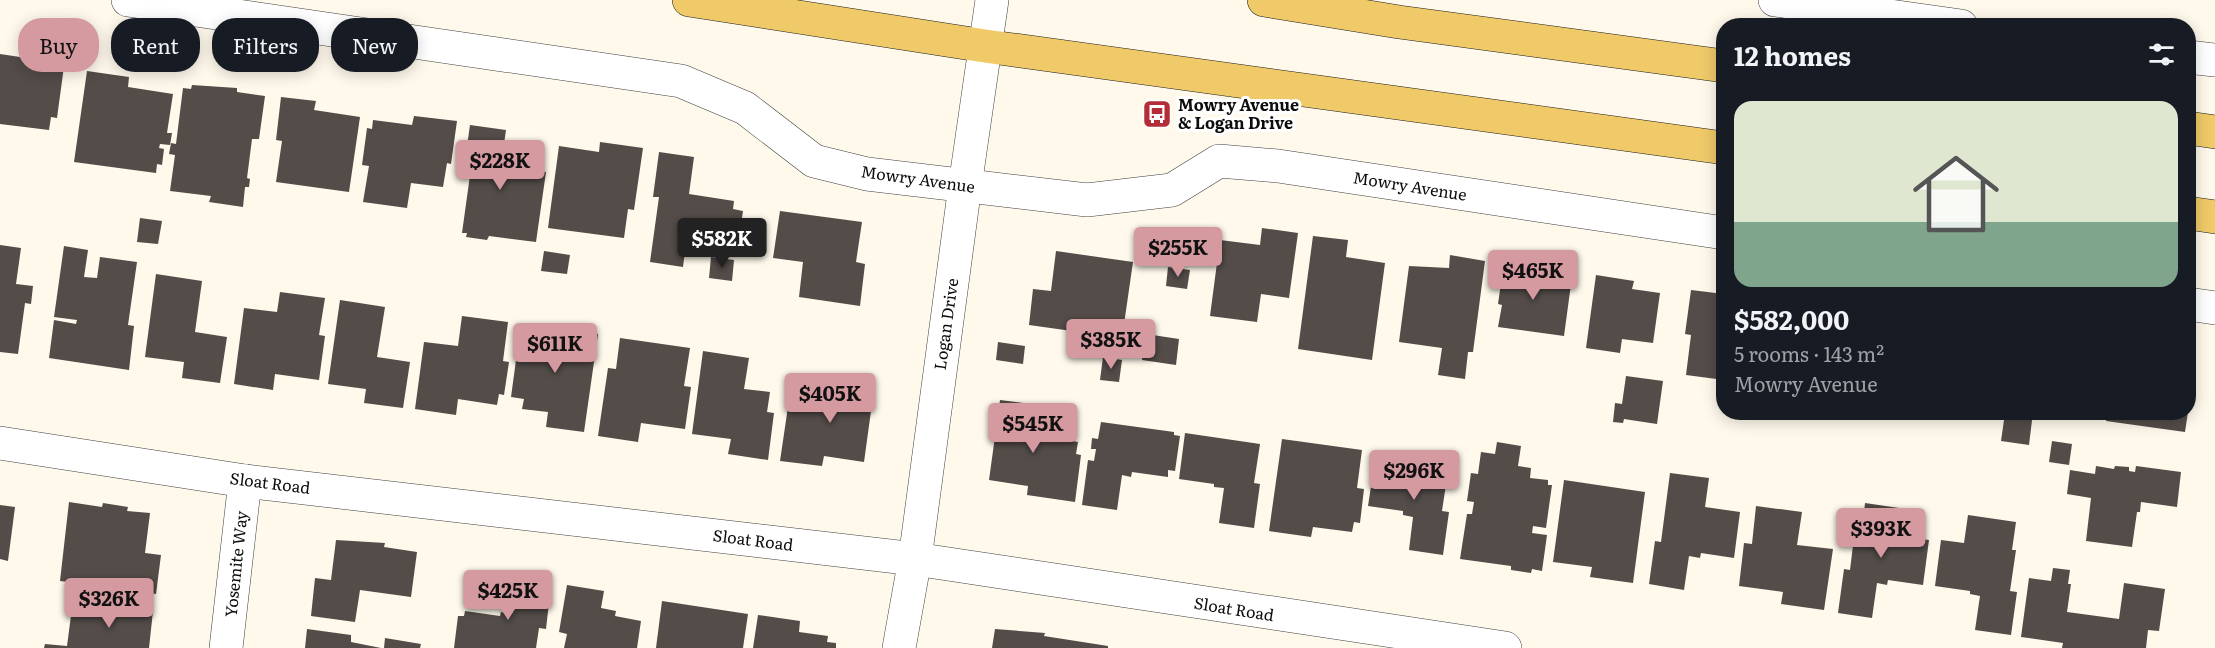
<!DOCTYPE html>
<html lang="en">
<head>
<meta charset="utf-8">
<style>
  body { margin:0; font-family:Literata,serif; background:#20242c; color:#f1f3f6; height:100vh; display:flex; flex-direction:column; font-size:22px; white-space:nowrap }
  * { box-sizing:border-box; margin:0 }
  p { font-size:20px; color:#9ea1a6 }
  .icon { flex:none; width:33px; height:33px; fill:none; stroke:currentColor; stroke-width:2; stroke-linecap:round; stroke-linejoin:round }
  .map { position:relative; flex:1; overflow:hidden }
  .drawer { position:absolute; left:1716px; top:18px; width:480px; height:402px; display:flex; flex-direction:column; background:#171b24; border-radius:24px; box-shadow:0 3px 15px #0003 }
  .drawer>* { flex:none }
  .hud { position:absolute; left:18px; top:18px; width:570px; height:54px; display:flex; gap:12px }
  .price { position:absolute; translate:-50% -51px; padding:0 14px; border-radius:6px; background:#d599a0; color:#111; font-size:20px; line-height:39px; filter:drop-shadow(0 2px 3px #0008) }
  .price::after { content:''; position:absolute; left:50%; top:36px; width:18px; height:14px; margin-left:-9px; background:inherit; clip-path:polygon(0 0,100% 0,50% 100%) }
  .price.selected { background:#222; color:#fff }
  ul { padding:0; list-style:none }
  li { display:grid; align-content:center; gap:12px; height:318px; padding:0 18px }
  li+li { border-top:2px solid #363941 }
  li span { display:grid; place-items:center; height:186px; border-radius:18px; color:#555 }
  li>.icon { margin-inline-start:auto }
  span .icon { width:108px; height:108px; fill:#fffc; stroke-width:1 }
  li b { font-size:26px }
  h2 { display:flex; justify-content:space-between; align-items:center; height:72px; padding:0 18px; font-size:26px }
  .chip { padding:0 21px; border-radius:24px; background:#171b24; box-shadow:0 3px 15px #0003; font-size:21px; line-height:54px }
  .chip.selected { background:#d599a0; color:#111 }
  .map>svg:first-child { display:block }
</style>
</head>
<body>
<div class="map">
<svg width="2215" height="648" viewBox="0 0 2215 648">
  <rect width="100%" height="100%" fill="#fef9eb"/>
  <g fill="#534c49">
    <path d="M20,53l45,6 -8,59 -6,-1 -2,13 -49,-6v-70l20,3z"/>
    <path d="M87,71l42,6 -1,10 45,7 -6,39h5l-2,12 -10,-1 -1,4 5,1 -2,16 -5,-1 -1,9 -82,-11z"/>
    <path d="M192,85l45,3v4l28,4 -6,43h-7l-5,39 3,1 -1,8h-4l-2,20 -34,-5 2,-6 -41,-5 5,-36 -6,-1 2,-11 5,1 7,-56 8,1z"/>
    <path d="M281,97l35,4 -2,9 46,7 -11,75 -73,-10 6,-41 -6,-1z"/>
    <path d="M414,116l43,5 -6,43 -4,-1 -4,24 -32,-4 -4,25 -44,-6 6,-36 -7,-1 5,-37 5,1 1,-9 39,5z"/>
    <path d="M470,125l36,5 -5,35 45,7 -10,70 -47,-6 -2,4 -21,-3 1,-4h-5l9,-65 -6,-1v-4h-3l1,-10h3z"/>
    <path d="M600,142l43,6 -9,62 -6,-1 -4,29 -76,-10 11,-82 40,6z"/>
    <path d="M659,152l35,5 -5,37 45,7 -1,8 10,2 -5,35 -10,-1 -1,4 -41,-6 -3,24 -33,-5 9,-65h-6z"/>
    <path d="M780,211l82,11 -6,40 9,2 -5,42 -61,-9 4,-35 -30,-4z"/>
    <path d="M140,218l22,3 -4,23 -21,-2z"/>
    <path d="M1262,228l36,5 -9,65 -28,-4 -4,28 -47,-6 10,-76 40,5z"/>
    <path d="M1313,236l35,4 -2,17 39,6 -13,97 -74,-11z"/>
    <path d="M0,245l21,3 -5,36 17,2 -2,18 -6,-1 -7,51 -18,-2z"/>
    <path d="M64,246l24,4 -4,27 13,1 3,-21 37,5 -9,63 6,1 -5,44 -80,-12 5,-38 22,4 1,-4 -23,-3z"/>
    <path d="M544,251l26,4 -3,19 -26,-3z"/>
    <path d="M1056,251l77,11 -11,76 -93,-13 4,-36 18,2z"/>
    <path d="M1450,255l35,6 -12,91h-5l-3,27 -27,-4 4,-27 -43,-6 10,-76 40,2z"/>
    <path d="M711,257l23,3 -2,21 -23,-3z"/>
    <path d="M1504,262l38,6 -1,6 16,2 -1,6 15,2 -7,52 -66,-9 4,-22 -4,-1z"/>
    <path d="M1168,267l22,3 -3,19 -21,-3z"/>
    <path d="M156,274l46,7 -7,51 32,5 -7,46 -38,-5 2,-16 -39,-5z"/>
    <path d="M1596,275l38,6 -2,8 28,4 -7,50 -31,-4 -2,14 -34,-5z"/>
    <path d="M1691,290l33,4v86l-38,-5 5,-40 -6,-1z"/>
    <path d="M280,292l45,6 -6,37 6,1 -6,44 -44,-6 -2,16 -39,-6 10,-76 33,4z"/>
    <path d="M340,300l45,7 -8,50 33,5 -7,46 -39,-5 2,-14 -38,-5z"/>
    <path d="M462,316l46,6 -5,39 6,1 -5,33 -5,-1 -2,11 -39,-6 -2,16 -41,-6 9,-67 34,4z"/>
    <path d="M521,323l77,11 -14,98 -38,-5 2,-15 -26,-3 2,-10 -13,-2z"/>
    <path d="M1146,334l33,5 -3,26 -34,-5z"/>
    <path d="M620,338l70,10 -6,38 7,1 -6,42 -44,-6 -3,19 -40,-6 10,-68 8,1z"/>
    <path d="M998,342l27,4 -2,18 -27,-4z"/>
    <path d="M703,351l46,7 -5,31 26,3 -3,20 7,1 -6,47 -40,-6 3,-15 -39,-5z"/>
    <path d="M1103,357l19,3 -3,22 -19,-2z"/>
    <path d="M830,375l45,7 -11,80 -40,-6 -2,10 -42,-5 9,-61 36,5z"/>
    <path d="M1626,376l37,5 -6,43 -33,-5 -1,4 -10,-1 2,-19 7,1z"/>
    <path d="M1000,400l46,6 -1,8 4,1 -1,6h-3l-3,15 36,6 -2,12 5,1 -6,47 -48,-7 1,-9 -39,-6z"/>
    <path d="M1963,412h70l-4,33 -28,-4 3,-21z"/>
    <path d="M2107,412h81l-3,20 -79,-11z"/>
    <path d="M1101,422l73,10v3l6,1 -5,35 -7,-1v7l-36,-5 -1,5 -9,-2 -5,35 -35,-5 6,-45 6,1 2,-12h-5l1,-11 6,1z"/>
    <path d="M1185,433l75,11 -6,39 6,1 -6,44 -35,-5 5,-35 -10,-1v-3l-35,-5z"/>
    <path d="M1282,439l80,11 -5,38 7,1 -4,34 -6,-1 -2,10 -39,-5 -2,10 -42,-6z"/>
    <path d="M2052,441l20,3 -3,21 -20,-3z"/>
    <path d="M1497,442l24,4 -3,20 13,2 -1,10 18,2v5h4l-6,43 -13,-2 -1,7 15,2 -5,36 -10,-2 -1,4 -20,-3v-4l-51,-7 7,-45h5l2,-12 -7,-1 4,-28 7,1 3,-22 14,2z"/>
    <path d="M1375,460l73,11 -6,40 7,1 -6,43 -34,-5 4,-33 -10,-2v-4l-35,-5z"/>
    <path d="M2096,466l18,3 1,-3 14,1v4l6,1 1,-6 45,6 -4,35 -36,-5 -1,10h-3l-5,35 -46,-6 5,-43 -24,-4 3,-24 25,4z"/>
    <path d="M1670,473l39,5 -4,29 35,5 -6,46 -33,-5 -1,5 -11,-2 -5,34 -35,-6 6,-43 6,1z"/>
    <path d="M1564,480l81,12 -12,91 -43,-6 2,-10 -39,-5z"/>
    <path d="M69,502l33,5 1,-4 25,4 -1,4 23,2 -5,40 16,2 -5,39 -96,-13z"/>
    <path d="M1865,503l41,6 -4,27 27,4 -6,45 -35,-5 -1,5 -10,-2 -5,35 -34,-5 6,-44 6,1 5,-41 7,1z"/>
    <path d="M0,505l15,2 -7,54 -8,-2z"/>
    <path d="M1756,506l46,6 -5,33 36,4 -9,61 -43,-6 2,-12 -44,-6 5,-43 8,1z"/>
    <path d="M1968,515l48,7 -4,28h4l-6,41 7,1 -6,43 -36,-5 5,-34 -10,-2v-3l-35,-5 6,-46 23,3z"/>
    <path d="M336,540l49,3 -1,4 33,5 -6,45 -51,-7 -5,32 -44,-6 4,-38 16,2z"/>
    <path d="M2053,568l17,2 -2,14h3l-4,28 52,7 5,-36 41,6 -6,42 -11,-1 -2,18h-84l1,-5 -42,-6 8,-59 22,3z"/>
    <path d="M515,580l36,5 -5,44 -7,-1 -3,20h-82l4,-32h6l1,-5 35,5 1,-4 11,2z"/>
    <path d="M567,585l37,6 -3,17 15,3 -1,5 26,5 -4,27h-73l3,-14 -8,-2z"/>
    <path d="M662,601l86,13 -5,34h-87z"/>
    <path d="M108,605l45,6 -4,37h-105l1,-4 22,2 5,-38 35,5z"/>
    <path d="M758,615l42,6 -1,11 29,4 -1,6 9,1v5h-83z"/>
    <path d="M307,629l44,6v7l30,6h-76z"/>
    <path d="M995,629l50,4 -1,3 64,10v2h-116z"/>
    <path d="M385,638l36,6 -1,4h-36z"/>
  </g>
  <g fill="none" stroke-linecap="round" stroke-linejoin="round">
    <g stroke="#3f3f3f" stroke-width="34">
      <g id="minor">
        <path d="M128,0l553,81 64,27 69,53 53,13 220,26 85,-10 47,-29 59,5 446,67"/>
        <path d="M1775,0l186,26"/>
        <path d="M2188,57l27,3"/>
        <path d="M2188,304l27,4"/>
        <path d="M0,443l245,38 670,78 590,89"/>
        <path d="M226,648l19,-167"/>
        <path d="M899,648l16,-89 50,-373 27,-186"/>
      </g>
    </g>
    <g stroke="#1d1d1d" stroke-width="34">
      <g id="primary">
        <path d="M689,0l296,46 739,102"/>
        <path d="M1264,0l135,22 325,44"/>
        <path d="M2188,128l27,4"/>
        <path d="M2188,213l27,4"/>
      </g>
    </g>
    <use href="#minor" stroke="#fff" stroke-width="33"/>
    <use href="#primary" stroke="#f0ca69" stroke-width="33"/>
  </g>
  <defs>
    <g id="bus-square" transform="scale(1.5)"><rect x="-9" y="-9" width="18" height="18" rx="4" fill="#b32c38" stroke="#fff"/><path d="M-5-6H5V4H4V6H2V4H-2V6H-4V4H-5ZM-3.5-4V0h7V-4ZM-3.5 1.2v1.5H-2V1.2ZM2 1.2v1.5H3.5V1.2Z" fill="#fff"/></g>
  </defs>
  <g fill-rule="evenodd">
    <use href="#bus-square" x="1157" y="114"/>
  </g>
  <g text-anchor="middle" stroke-width="6" stroke-linejoin="round" paint-order="stroke">
    <g font-size="16" font-weight="bold" fill="#0c0c0c" stroke="#fff" text-anchor="start">
      <text x="1178" y="111">Mowry Avenue<tspan x="1178" dy="18">&amp; Logan Drive</tspan></text>
    </g>
    <g font-size="16" fill="#0c0c0c" stroke="#fff">
      <text transform="translate(918 179) rotate(8)" y="6">Mowry Avenue</text>
      <text transform="translate(1410 186) rotate(9)" y="6">Mowry Avenue</text>
      <text transform="translate(946 324) rotate(-82)" y="6">Logan Drive</text>
      <text transform="translate(270 483) rotate(7)" y="6">Sloat Road</text>
      <text transform="translate(753 540) rotate(7)" y="6">Sloat Road</text>
      <text transform="translate(236 564) rotate(-84)" y="6">Yosemite Way</text>
      <text transform="translate(1234 609) rotate(9)" y="6">Sloat Road</text>
    </g>
  </g>
</svg>
<b class="price" style="left:500px;top:191px">$228K</b>
<b class="price selected" style="left:722px;top:269px">$582K</b>
<b class="price" style="left:1178px;top:278px">$255K</b>
<b class="price" style="left:1533px;top:301px">$465K</b>
<b class="price" style="left:1111px;top:370px">$385K</b>
<b class="price" style="left:555px;top:374px">$611K</b>
<b class="price" style="left:830px;top:424px">$405K</b>
<b class="price" style="left:1033px;top:454px">$545K</b>
<b class="price" style="left:1414px;top:501px">$296K</b>
<b class="price" style="left:1881px;top:559px">$393K</b>
<b class="price" style="left:508px;top:621px">$425K</b>
<b class="price" style="left:109px;top:629px">$326K</b>
<div class="hud">
<a class="chip selected">Buy</a>
<a class="chip">Rent</a>
<a class="chip">Filters</a>
<a class="chip">New</a>
</div>
<section class="drawer">
<h2>12 homes<svg class="icon" aria-label="filters" viewBox="0 0 24 24"><path d="M4 7h16M4 17h16"/><circle cx="9" cy="7" r="2"/><circle cx="15" cy="17" r="2"/></svg></h2>
<ul>
<li><span style="background:linear-gradient(#dfe7d0 65%,#7fa58c 0)"><svg class="icon" aria-label="home" viewBox="0 0 24 24"><path d="M3 11l9-7 9 7M6 9v11h12V9"/></svg></span><div><b>$582,000</b><p>5 rooms · 143 m²</p><p>Mowry Avenue</p></div></li>
</ul>
</section>
</div>
</body>
</html>
